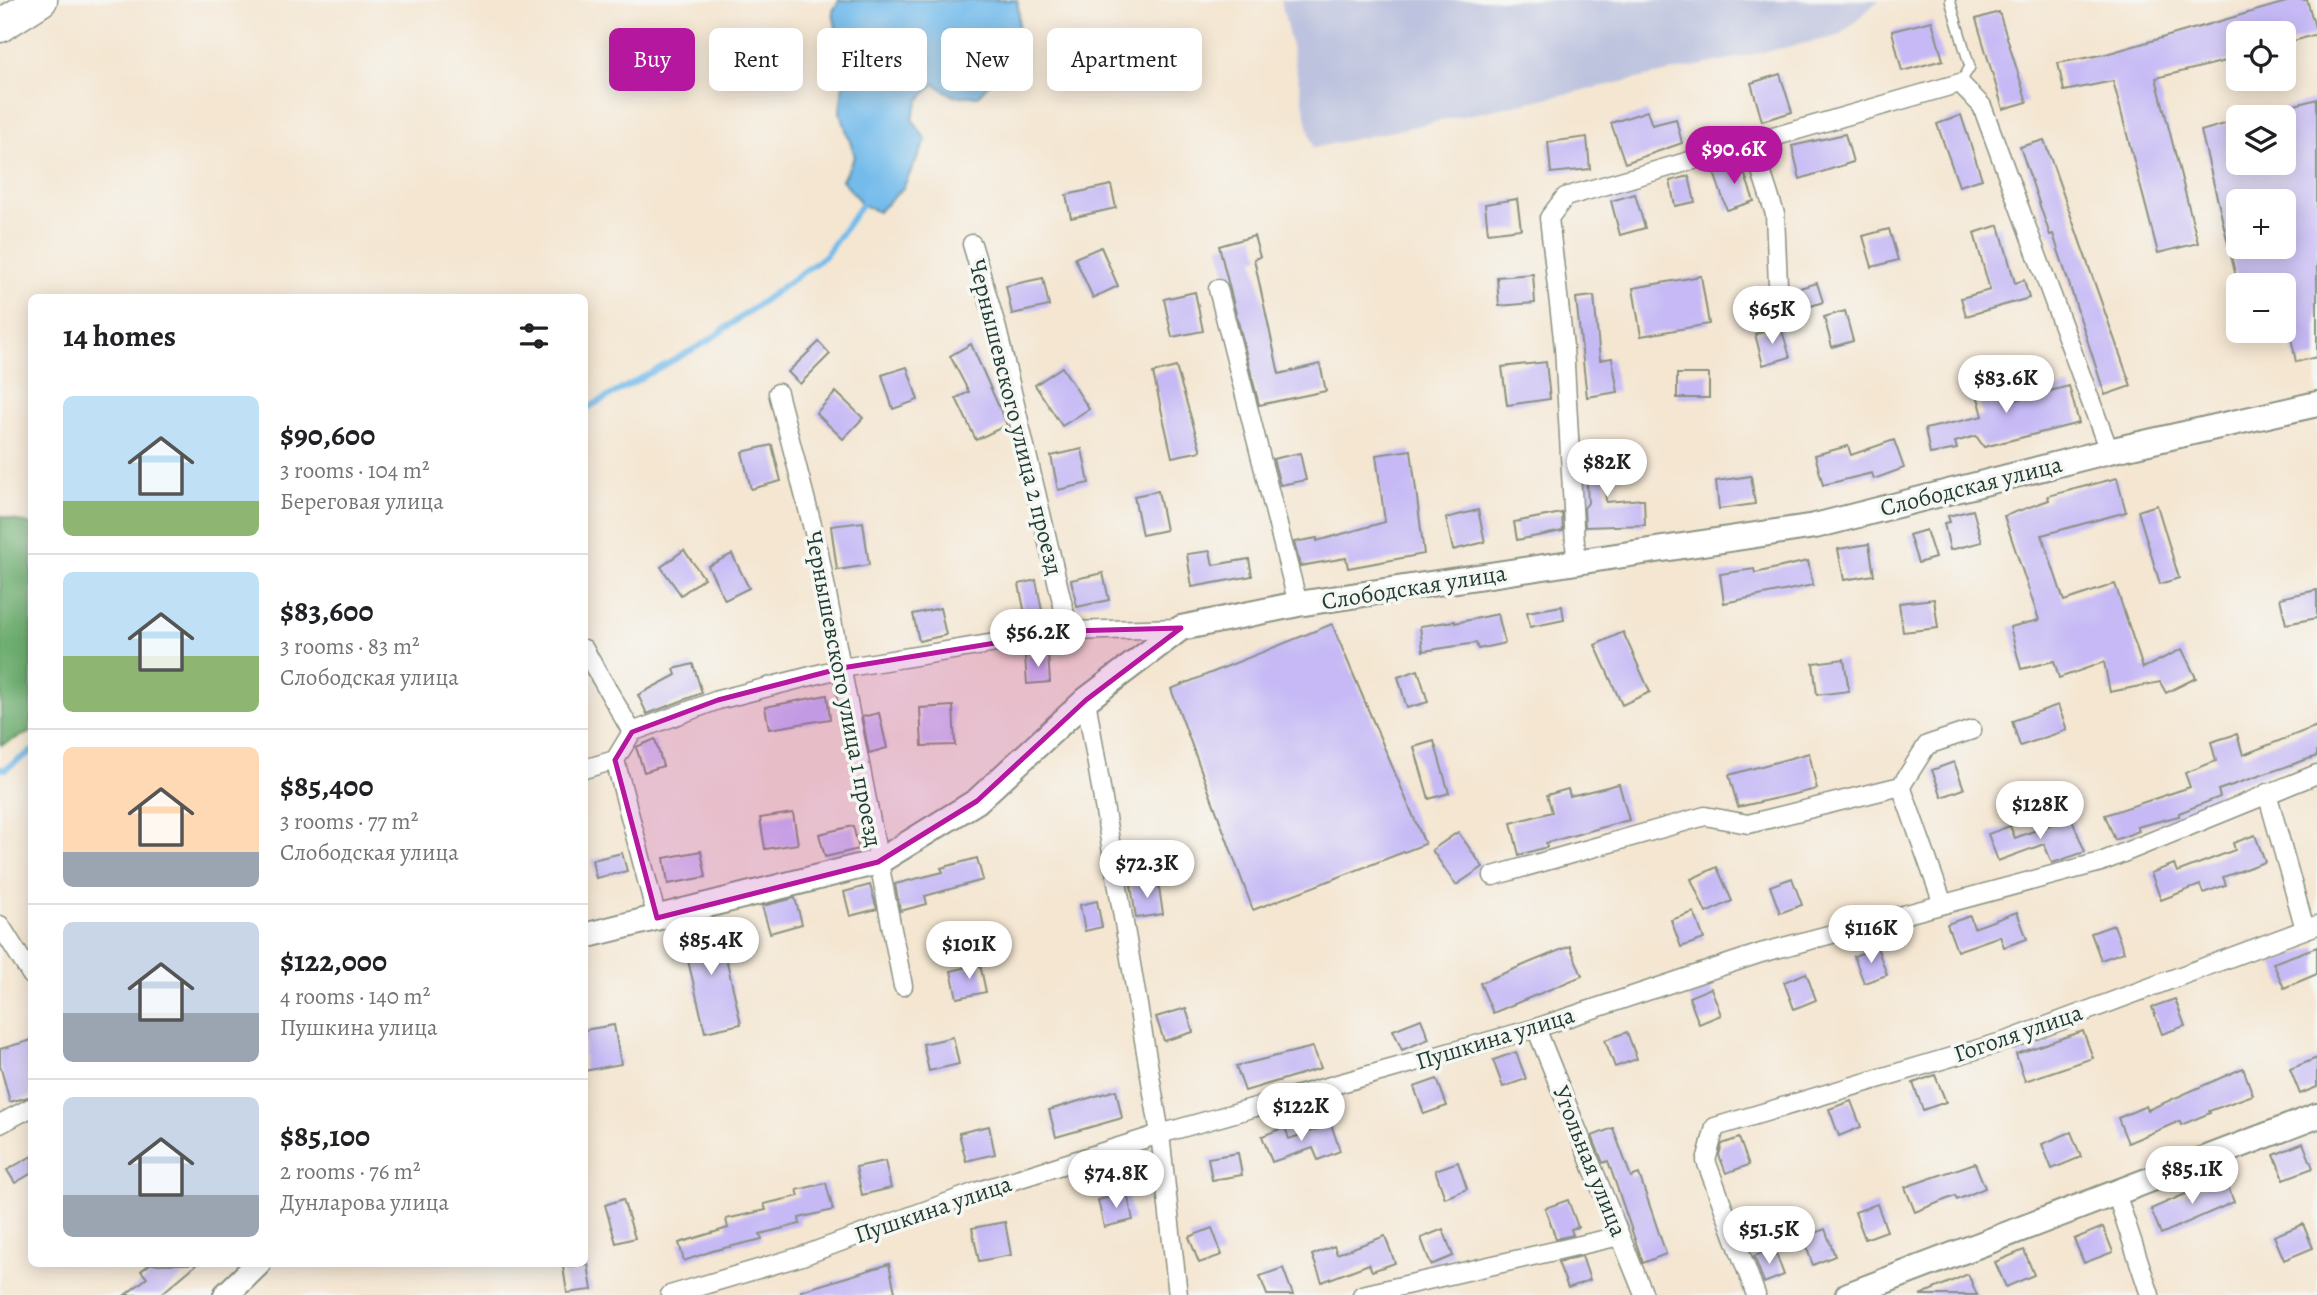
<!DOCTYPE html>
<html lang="en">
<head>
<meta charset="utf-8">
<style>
  body { margin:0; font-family:Alegreya,serif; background:#f2f2f2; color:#202124; height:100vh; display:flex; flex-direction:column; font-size:26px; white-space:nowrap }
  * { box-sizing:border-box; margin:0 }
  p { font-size:23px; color:#757577 }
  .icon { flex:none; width:38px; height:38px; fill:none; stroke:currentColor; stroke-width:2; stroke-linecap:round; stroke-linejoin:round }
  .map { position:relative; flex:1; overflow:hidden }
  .sheet { position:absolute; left:28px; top:294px; width:560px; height:973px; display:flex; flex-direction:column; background:#fff; border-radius:10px; box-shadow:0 4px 18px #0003 }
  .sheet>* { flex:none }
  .hud { position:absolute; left:609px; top:28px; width:665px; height:63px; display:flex; gap:14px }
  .fabs { position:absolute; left:2226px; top:21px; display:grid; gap:14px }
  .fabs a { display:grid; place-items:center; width:70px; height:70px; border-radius:10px; background:#fff; box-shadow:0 4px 18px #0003; font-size:35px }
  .price { position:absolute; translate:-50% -60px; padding:0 16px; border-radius:24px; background:#fff; color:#222; font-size:23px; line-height:46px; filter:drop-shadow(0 2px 4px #0008) }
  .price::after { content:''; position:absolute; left:50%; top:42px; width:21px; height:16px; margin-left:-10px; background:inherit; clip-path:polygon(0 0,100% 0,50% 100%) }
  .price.active { background:#b5179e; color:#fff }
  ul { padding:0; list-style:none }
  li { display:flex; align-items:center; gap:21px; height:175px; padding:0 35px }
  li+li { border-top:2px solid #e0e0e0 }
  li span { display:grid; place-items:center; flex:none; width:196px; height:140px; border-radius:10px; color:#555 }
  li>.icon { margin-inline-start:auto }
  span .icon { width:84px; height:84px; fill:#fffc; stroke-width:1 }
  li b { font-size:30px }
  h2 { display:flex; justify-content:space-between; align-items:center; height:84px; padding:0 35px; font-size:30px }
  .pill { padding:0 24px; border-radius:10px; background:#fff; box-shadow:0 4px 18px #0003; font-size:24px; line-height:63px }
  .pill.active { background:#b5179e; color:#fff }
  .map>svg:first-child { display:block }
</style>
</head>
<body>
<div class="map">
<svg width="2317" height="1295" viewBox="0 0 2317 1295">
  <rect width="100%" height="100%" fill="#f6f6f2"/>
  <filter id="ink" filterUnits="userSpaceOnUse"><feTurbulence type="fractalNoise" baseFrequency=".0143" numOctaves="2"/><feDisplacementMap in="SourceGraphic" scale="14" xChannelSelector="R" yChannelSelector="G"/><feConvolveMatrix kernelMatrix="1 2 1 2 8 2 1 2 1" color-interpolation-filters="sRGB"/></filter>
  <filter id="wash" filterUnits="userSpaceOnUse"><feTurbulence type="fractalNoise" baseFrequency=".00686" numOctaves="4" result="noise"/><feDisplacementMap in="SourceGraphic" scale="28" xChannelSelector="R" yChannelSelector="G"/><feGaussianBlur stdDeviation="1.57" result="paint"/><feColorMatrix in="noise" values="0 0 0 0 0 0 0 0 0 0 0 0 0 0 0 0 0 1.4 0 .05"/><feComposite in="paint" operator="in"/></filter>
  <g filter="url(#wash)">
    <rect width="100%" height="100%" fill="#f4e6d1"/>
    <path fill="#bdc3de" d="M1281,0h598l-40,36 -526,112z"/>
    <path fill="#6eae71" stroke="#467652" stroke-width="2" d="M0,516l32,9 -1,207 -30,13z"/>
    <path fill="#73bbeb" stroke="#497c90" stroke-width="2" d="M839,0h178l2,13 -3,41 -38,42h-24l-20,-12 -15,16 -7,19 14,21 -23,48 -25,24 -16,-8 -20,-24 13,-24 -15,-44 3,-28 36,-30 -12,-14 -15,18 -14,-18 -5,-29z"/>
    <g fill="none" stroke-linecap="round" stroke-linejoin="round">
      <g stroke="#73bbeb" stroke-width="6">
        <path d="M584,410l124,-69 117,-85 37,-52"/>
        <path d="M0,769h5l27,-18"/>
      </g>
    </g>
    <g id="blocks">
      <g fill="#c6b9f5" fill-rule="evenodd">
        <path d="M2293,0h14l10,34 -33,10v-11h-46v25l-82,20 42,165 -40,10 -45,-172 -49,10 -6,-28 48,-9z"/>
        <path d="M1999,12l28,90 -24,7 -27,-90z"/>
        <path d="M1932,21l11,39 -41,11 -10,-40z"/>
        <path d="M1780,74l12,38 -30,9 -11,-38z"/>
        <path d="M2317,99v258l-21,5 -8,-39 -4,1v-39h-46l-37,-154 37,-11v43h46v-55zM2238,201h46v46h-46z"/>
        <path d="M1647,111l5,14 24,-6 6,24 -57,20 -14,-40z"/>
        <path d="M1961,115l21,64 -23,7 -22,-62z"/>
        <path d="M1845,134l8,28 -53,17 -8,-33z"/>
        <path d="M1587,137l3,32 -39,4 -3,-31z"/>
        <path d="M2044,140l87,246 -26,9 -52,-161 -3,1 -30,-88z"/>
        <path d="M1740,161l14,40 -27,9 -14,-40z"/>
        <path d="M1689,176l6,26 -20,4 -5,-25z"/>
        <path d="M1111,185l5,23 -45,10 -5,-23z"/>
        <path d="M1635,194l10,34 -25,7 -9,-34z"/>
        <path d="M1517,199l4,30 -33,4 -3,-29z"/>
        <path d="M1999,225l16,58 9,-3 5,18 -63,18 -5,-18 29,-8 -16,-57z"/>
        <path d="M1889,229l9,31 -26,7 -9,-31z"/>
        <path d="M1254,236l6,21 -6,2 25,115 41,-10 6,27 -67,14 -40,-159z"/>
        <path d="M1101,247l17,39 -25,12 -18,-40z"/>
        <path d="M1533,274l2,29 -36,3 -2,-29z"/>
        <path d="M1701,276l8,48 -68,12 -8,-48z"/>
        <path d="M1043,278l6,28 -37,8 -6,-28z"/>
        <path d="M1817,283l6,19 -27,9 -7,-20z"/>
        <path d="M1195,292l8,39 -31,6 -8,-38z"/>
        <path d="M1594,296l6,64 12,-2 6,34 -31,5 -11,-99z"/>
        <path d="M1845,311l8,30 -21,6 -8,-30z"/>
        <path d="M1781,327l9,30 -27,8 -8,-31z"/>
        <path d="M819,342l11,12 -30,30 -12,-12z"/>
        <path d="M971,344l36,81 -31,15 -20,-42 13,-6 -19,-36z"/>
        <path d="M1546,362l4,37 -43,6 -5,-38z"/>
        <path d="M907,367l11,33 -25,9 -11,-34z"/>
        <path d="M1062,367l27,42 -27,17 -27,-41z"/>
        <path d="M1176,367l25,84 -29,6 -19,-84z"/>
        <path d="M2007,370l9,30 53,-14 10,37 -95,24 -8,-11 -21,6 2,7 -27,5 -5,-25 58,-13 -10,-37z"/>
        <rect x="1677" y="374" width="32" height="24"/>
        <path d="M836,392l27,26 -20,21 -27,-26z"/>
        <path d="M1894,440l10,28 -30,11 -2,-6 -49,12 -8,-30 33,-9 3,9z"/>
        <path d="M772,445l9,36 -30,8 -9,-37z"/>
        <path d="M1603,448l3,54 38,-3 1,26 -60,2 -1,-19 4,-5 -3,-54z"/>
        <path d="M1082,449l7,34 -31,7 -7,-34z"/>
        <path d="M1411,450l13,104 -76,14 -2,-10 -46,8 -6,-24 23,-4v3l68,-19 -9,-67z"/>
        <path d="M1300,453l6,27 -26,5 -7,-26z"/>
        <path d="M1751,476l4,28 -36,5 -3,-28z"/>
        <path d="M2117,478l9,34 -84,23 22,66 51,-17 28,84 39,-19 14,29 -30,15 -6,-11 -50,10 -6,-30 -45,16 -5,-17 -33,8 -11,-42 29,-7 -35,-104 45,-16 -1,-4z"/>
        <path d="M1158,491l8,39 -24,5 -8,-39z"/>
        <path d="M2157,505l22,73 -19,6 -22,-73z"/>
        <path d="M1478,510l7,32 -32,8 -7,-32z"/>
        <path d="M1973,510l9,32 -32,8 -6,-27 6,-1 -2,-6z"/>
        <path d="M1562,513l1,18 -46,9 -3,-18z"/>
        <path d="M863,522l6,43 -32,5 -6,-44z"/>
        <path d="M1926,530l9,28 -17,5 -9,-28z"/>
        <path d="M1869,544l5,31 -30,5 -6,-31z"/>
        <path d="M684,550l20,28 -23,17 -20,-28z"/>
        <path d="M1210,551l3,14 36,-6 3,17 -60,11 -5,-33z"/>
        <path d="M732,554l17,34 -24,12 -17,-34z"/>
        <path d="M1808,561l5,24 -89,18 -4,-29 34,-5 1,4z"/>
        <path d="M1103,573l6,27 -32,7 -6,-27z"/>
        <path d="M1036,580l7,36 -17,3 -7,-35z"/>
        <path d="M2317,590v28l-31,6 -6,-26z"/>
        <path d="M1934,599l4,29 -35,4 -4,-29z"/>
        <path d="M1562,606l2,14 -34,7 -3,-15z"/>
        <path d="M940,608l6,27 -27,6 -6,-27z"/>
        <path d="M1498,614l7,29 -27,6 -2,-6 -53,8 -3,-25 35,-5v2z"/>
        <path d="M1332,624l93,220 -172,66 -82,-221z"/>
        <path d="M1623,632l27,60 -28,13 -27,-60z"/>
        <path d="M1048,654l2,28 -23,2 -2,-28z"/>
        <path d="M1844,659l5,32 -32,4 -4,-32z"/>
        <path d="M693,664l9,29 -55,21 -9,-19 38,-20 -2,-6z"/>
        <path d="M1418,670l10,32 -21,6 -9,-31z"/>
        <path d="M827,695l3,24 -61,10 -4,-22z"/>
        <path d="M2058,705l9,25 -47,16 -8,-25z"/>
        <path d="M953,706l2,39 -33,1 -2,-38z"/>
        <path d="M879,713l8,35 -18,5 -7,-36z"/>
        <path d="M2317,726v30l-99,34 2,7 -41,16v3l-42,11 2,4 -24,9 -10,-25 85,-28 -5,-14 31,-12 -5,-19 26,-8 6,21z"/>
        <path d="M655,739l8,27 -19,6 -8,-25z"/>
        <path d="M1434,741l15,52 -20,6 -15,-52z"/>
        <path d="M1809,753l8,36 -79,18 -9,-32z"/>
        <path d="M1954,762l10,27 -22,8 -10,-27z"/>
        <path d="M1619,784l10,36 -83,23 1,4 -28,8 -8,-32 41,-11 -5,-17 21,-6 2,7z"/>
        <path d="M793,813l5,31 -33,5 -5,-31z"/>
        <path d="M2071,817l14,35 -33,11 -8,-19 -46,17 -10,-27 22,-8 5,12z"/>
        <path d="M853,826l6,23 -34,8 -6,-23z"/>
        <path d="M1458,832l25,35 -27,18 -24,-35z"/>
        <path d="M2255,835l10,27 -42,15 3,8 -23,8 -3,-8 -39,15 -10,-27 23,-9 3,8 58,-22 -2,-7z"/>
        <path d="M701,851l5,26 -38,7 -4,-26z"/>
        <path d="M622,853l5,18 -31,7 -4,-18z"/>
        <path d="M977,858l6,22 -58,16 2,8 -27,7 -5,-27 48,-12 -2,-4z"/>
        <path d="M1717,867l15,34 -26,12 -15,-34z"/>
        <path d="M1792,878l10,27 -22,8 -10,-27z"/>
        <path d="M1158,881l5,33 -27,4 -5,-33z"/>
        <path d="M870,885l7,24 -27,7 -6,-24z"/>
        <path d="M795,898l7,26 -32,9 -8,-27z"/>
        <path d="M1097,901l5,26 -17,4 -5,-26z"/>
        <path d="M1694,912l10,27 -23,8 -10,-27z"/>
        <path d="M2017,912l10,27 -23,8 -4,-11 -43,15 -10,-27 23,-8 4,12z"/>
        <path d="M718,922l23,102 -36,8 -24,-101z"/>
        <path d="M2114,925l10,27 -23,8 -10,-27z"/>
        <path d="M1570,946l12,30 -89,37 -13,-30z"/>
        <path d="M1877,947l10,28 -23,8 -10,-27z"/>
        <path d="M2317,947v27l-33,14 -11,-25z"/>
        <path d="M980,964l6,28 -29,6 -6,-27z"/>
        <path d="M1806,973l10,27 -22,9 -10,-27z"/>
        <path d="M1711,988l10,27 -22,9 -10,-27z"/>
        <path d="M2175,999l10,27 -23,8 -10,-27z"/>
        <path d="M1186,1008l7,24 -29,9 -8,-24z"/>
        <path d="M1421,1019l8,20 -27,11 -9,-20z"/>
        <path d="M614,1025l7,39 -37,7v-41z"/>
        <path d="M2083,1031l10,27 -68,23 -9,-27z"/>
        <path d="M1627,1032l10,27 -22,8 -10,-27z"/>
        <path d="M953,1037l6,27 -30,7 -6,-27z"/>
        <path d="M32,1040v56l-22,6 -10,-37v-16z"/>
        <path d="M1313,1047l8,21 -76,23 -9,-25z"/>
        <path d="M1516,1052l10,27 -23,8 -10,-27z"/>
        <path d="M2317,1058v29l-17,7 -10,-25z"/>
        <path d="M2243,1068l10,27 -44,16 1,2 -29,12 -1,-4 -52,22 -10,-25 28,-12 2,4z"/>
        <path d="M1935,1075l11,27 -23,8 -10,-27z"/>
        <path d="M1437,1079l10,27 -23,8 -10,-27z"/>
        <path d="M1116,1090l6,28 -66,19 -7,-27z"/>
        <path d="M1851,1101l10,26 -22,9 -10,-27z"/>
        <path d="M1331,1124l9,27 -22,9 -5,-12 -41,14 -10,-26 23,-9 4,12z"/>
        <path d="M989,1126l6,28 -29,7 -7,-28z"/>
        <path d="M1613,1128l18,49 8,-3 27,80 -23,9 -35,-102 -5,2 -11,-27z"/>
        <path d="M2071,1132l10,25 -29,12 -10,-25z"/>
        <path d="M1739,1138l10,27 -23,8 -7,-18 3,-11z"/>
        <path d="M2303,1143l10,25 -29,11 -10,-24z"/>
        <path d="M1238,1153l4,22 -30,5 -4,-22z"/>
        <path d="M32,1156v17l-17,10 -8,-13z"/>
        <path d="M885,1161l6,27 -29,7 -6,-28z"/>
        <path d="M1458,1162l9,27 -22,9 -10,-28z"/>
        <path d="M1975,1163l10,25 -28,12 -2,-4 -40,16 -10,-25z"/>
        <path d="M2224,1177l10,25 -73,32 -10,-25z"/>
        <path d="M826,1183l7,27 -34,8 1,6 -40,10 2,5 -50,12 -28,10 -5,-18 49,-15 -2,-9 40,-9 -2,-6 35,-8 -2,-6z"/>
        <path d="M1127,1193l6,27 -29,7 -6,-27z"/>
        <path d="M623,1199l12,39 -19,5 -11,-38z"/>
        <path d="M1568,1200l10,27 -7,2 2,6 -17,4 -11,-31z"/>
        <path d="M1877,1204l10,27 -22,8 -10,-27z"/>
        <path d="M1005,1222l6,33 -32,6 -7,-33z"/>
        <path d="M2303,1224l10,24 -29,12 -10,-24z"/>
        <path d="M2103,1227l10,25 -29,11 -10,-24z"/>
        <path d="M1212,1228l10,27 -23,8 -10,-26z"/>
        <path d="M1443,1229l10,27 -22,9 -10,-27z"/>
        <path d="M1825,1229l10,27 -22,9 -10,-27z"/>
        <path d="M1385,1236l10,27 -23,8 -3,-7 -47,18 -10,-27 22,-9 3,8z"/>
        <path d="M1774,1248l10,27 -20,8 -10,-27z"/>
        <path d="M2024,1250l10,25 -28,12 -11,-25z"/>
        <path d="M1582,1256l8,24 -22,8 -10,-26z"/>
        <path d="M150,1264h47l-37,31h-35l22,-17 -6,-7z"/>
        <path d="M588,1264l4,26 -25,3 -4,-26z"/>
        <path d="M889,1264l6,28 -15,3h-79v-4z"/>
        <path d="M1283,1268l10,27h-26l-7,-19z"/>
        <path d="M1968,1274l9,21h-57z"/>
      </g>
    </g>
  </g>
  <g filter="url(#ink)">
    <use href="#blocks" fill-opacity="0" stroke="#8a9282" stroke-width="2"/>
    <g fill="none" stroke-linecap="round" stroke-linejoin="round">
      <g stroke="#8a9282" stroke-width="12">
        <path id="lane" d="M1950,0l20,67 -10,16"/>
      </g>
      <g stroke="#8a9282" stroke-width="21">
        <g id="street">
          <path d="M1752,143l23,71 3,71"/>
          <path d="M972,244l25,85 72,302"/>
          <path d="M1218,289l80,315"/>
          <path d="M778,393l40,155 85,438"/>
          <path d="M1576,562l-12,-215 -15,-129 16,-21 395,-114 22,23 127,345"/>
          <path d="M584,649l48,83 -17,28 42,158"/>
          <path d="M1086,700l74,434 18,161"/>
          <path d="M632,732l86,-32 124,-32 227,-37 112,-3"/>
          <path d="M584,769l31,-9"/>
          <path d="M1901,786l42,118"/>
          <path d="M2267,793l38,136"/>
          <path d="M1493,876l212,-60 43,8 153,-38 26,-41 45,-15"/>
          <path d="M0,925l32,51"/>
          <path d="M1536,1028l108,267"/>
          <path d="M0,1124l32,-17"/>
          <path d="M2116,1193l34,102"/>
          <path d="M670,1295l132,-39 177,-65 181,-57 376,-106 225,-75 340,-91 216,-88"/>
          <path d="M1362,1295l258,-59"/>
          <path d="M1756,1295l-50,-134 9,-34 294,-87 308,-115"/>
        </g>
      </g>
      <g stroke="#8a9282" stroke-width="28">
        <g id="secondary">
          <path d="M584,936l294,-74 99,-61 109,-101 95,-72 117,-24 517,-78 294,-75 208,-47"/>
          <path d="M226,1295l32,-31"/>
          <path d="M1848,1295l469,-179"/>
        </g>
      </g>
      <g stroke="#8a9282" stroke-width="35">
        <path id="highway" d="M0,26l41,-26"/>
      </g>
      <use href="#lane" stroke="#fff" stroke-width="9"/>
      <use href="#street" stroke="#fff" stroke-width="18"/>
      <use href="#secondary" stroke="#fff" stroke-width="24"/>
      <use href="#highway" stroke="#fff" stroke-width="32"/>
    </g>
  </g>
  <path fill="#b5179e" fill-opacity="0.2" stroke="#b5179e" stroke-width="5" stroke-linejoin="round" d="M1181,628l-95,72 -109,101 -99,61 -221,56 -42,-158 17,-28 86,-32 124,-32 227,-37z"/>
  <g text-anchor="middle" stroke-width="7" stroke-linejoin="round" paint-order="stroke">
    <g font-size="24" fill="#1f3d34" stroke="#f6f6f2">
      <text transform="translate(1016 417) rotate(76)" y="8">Чернышевского улица 2 проезд</text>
      <text transform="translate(1971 486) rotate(-14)" y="8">Слободская улица</text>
      <text transform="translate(1414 587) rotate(-9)" y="8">Слободская улица</text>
      <text transform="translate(844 689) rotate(79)" y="8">Чернышевского улица 1 проезд</text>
      <text transform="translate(2018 1033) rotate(-19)" y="8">Гоголя улица</text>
      <text transform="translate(1495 1038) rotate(-17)" y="8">Пушкина улица</text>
      <text transform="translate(1590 1161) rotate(68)" y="8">Угольная улица</text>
      <text transform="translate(933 1209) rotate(-19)" y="8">Пушкина улица</text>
    </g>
  </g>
</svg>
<div class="fabs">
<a><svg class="icon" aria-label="locate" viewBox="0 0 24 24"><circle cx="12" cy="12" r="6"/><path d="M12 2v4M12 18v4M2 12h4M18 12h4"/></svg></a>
<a><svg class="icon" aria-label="layers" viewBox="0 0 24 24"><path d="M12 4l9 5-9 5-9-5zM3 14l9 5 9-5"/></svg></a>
<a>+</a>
<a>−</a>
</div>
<b class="price active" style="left:1734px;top:186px">$90.6K</b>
<b class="price" style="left:1772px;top:346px">$65K</b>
<b class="price" style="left:2006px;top:415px">$83.6K</b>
<b class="price" style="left:1607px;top:499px">$82K</b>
<b class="price" style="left:1038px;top:669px">$56.2K</b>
<b class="price" style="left:2040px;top:841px">$128K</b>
<b class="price" style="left:1147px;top:900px">$72.3K</b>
<b class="price" style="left:1871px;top:965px">$116K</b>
<b class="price" style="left:711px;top:977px">$85.4K</b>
<b class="price" style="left:969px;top:981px">$101K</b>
<b class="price" style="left:1301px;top:1143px">$122K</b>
<b class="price" style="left:2192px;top:1206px">$85.1K</b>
<b class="price" style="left:1116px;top:1210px">$74.8K</b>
<b class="price" style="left:1769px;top:1266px">$51.5K</b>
<div class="hud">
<a class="pill active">Buy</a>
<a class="pill">Rent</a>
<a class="pill">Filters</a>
<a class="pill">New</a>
<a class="pill">Apartment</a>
</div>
<section class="sheet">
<h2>14 homes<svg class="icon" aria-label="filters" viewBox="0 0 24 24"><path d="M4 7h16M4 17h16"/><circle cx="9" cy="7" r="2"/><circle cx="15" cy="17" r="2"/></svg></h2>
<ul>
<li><span style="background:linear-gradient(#bfe0f5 75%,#8fb573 0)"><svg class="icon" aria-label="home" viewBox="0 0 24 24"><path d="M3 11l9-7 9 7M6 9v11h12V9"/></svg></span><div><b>$90,600</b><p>3 rooms · 104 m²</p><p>Береговая улица</p></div></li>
<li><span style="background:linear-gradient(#bfe0f5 60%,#8fb573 0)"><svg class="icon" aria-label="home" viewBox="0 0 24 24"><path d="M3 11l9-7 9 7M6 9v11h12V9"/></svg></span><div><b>$83,600</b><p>3 rooms · 83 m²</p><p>Слободская улица</p></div></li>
<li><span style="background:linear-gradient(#ffd9b3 75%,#9aa5b1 0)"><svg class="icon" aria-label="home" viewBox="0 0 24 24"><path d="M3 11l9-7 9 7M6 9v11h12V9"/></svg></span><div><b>$85,400</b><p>3 rooms · 77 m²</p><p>Слободская улица</p></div></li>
<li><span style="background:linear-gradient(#c9d6e8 65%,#9aa5b1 0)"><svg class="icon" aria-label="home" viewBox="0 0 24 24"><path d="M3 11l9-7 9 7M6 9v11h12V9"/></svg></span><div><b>$122,000</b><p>4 rooms · 140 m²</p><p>Пушкина улица</p></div></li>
<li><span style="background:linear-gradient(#c9d6e8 70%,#9aa5b1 0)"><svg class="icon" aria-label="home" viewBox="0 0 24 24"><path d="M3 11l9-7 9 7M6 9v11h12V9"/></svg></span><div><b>$85,100</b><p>2 rooms · 76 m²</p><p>Дунларова улица</p></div></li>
</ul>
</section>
</div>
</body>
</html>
